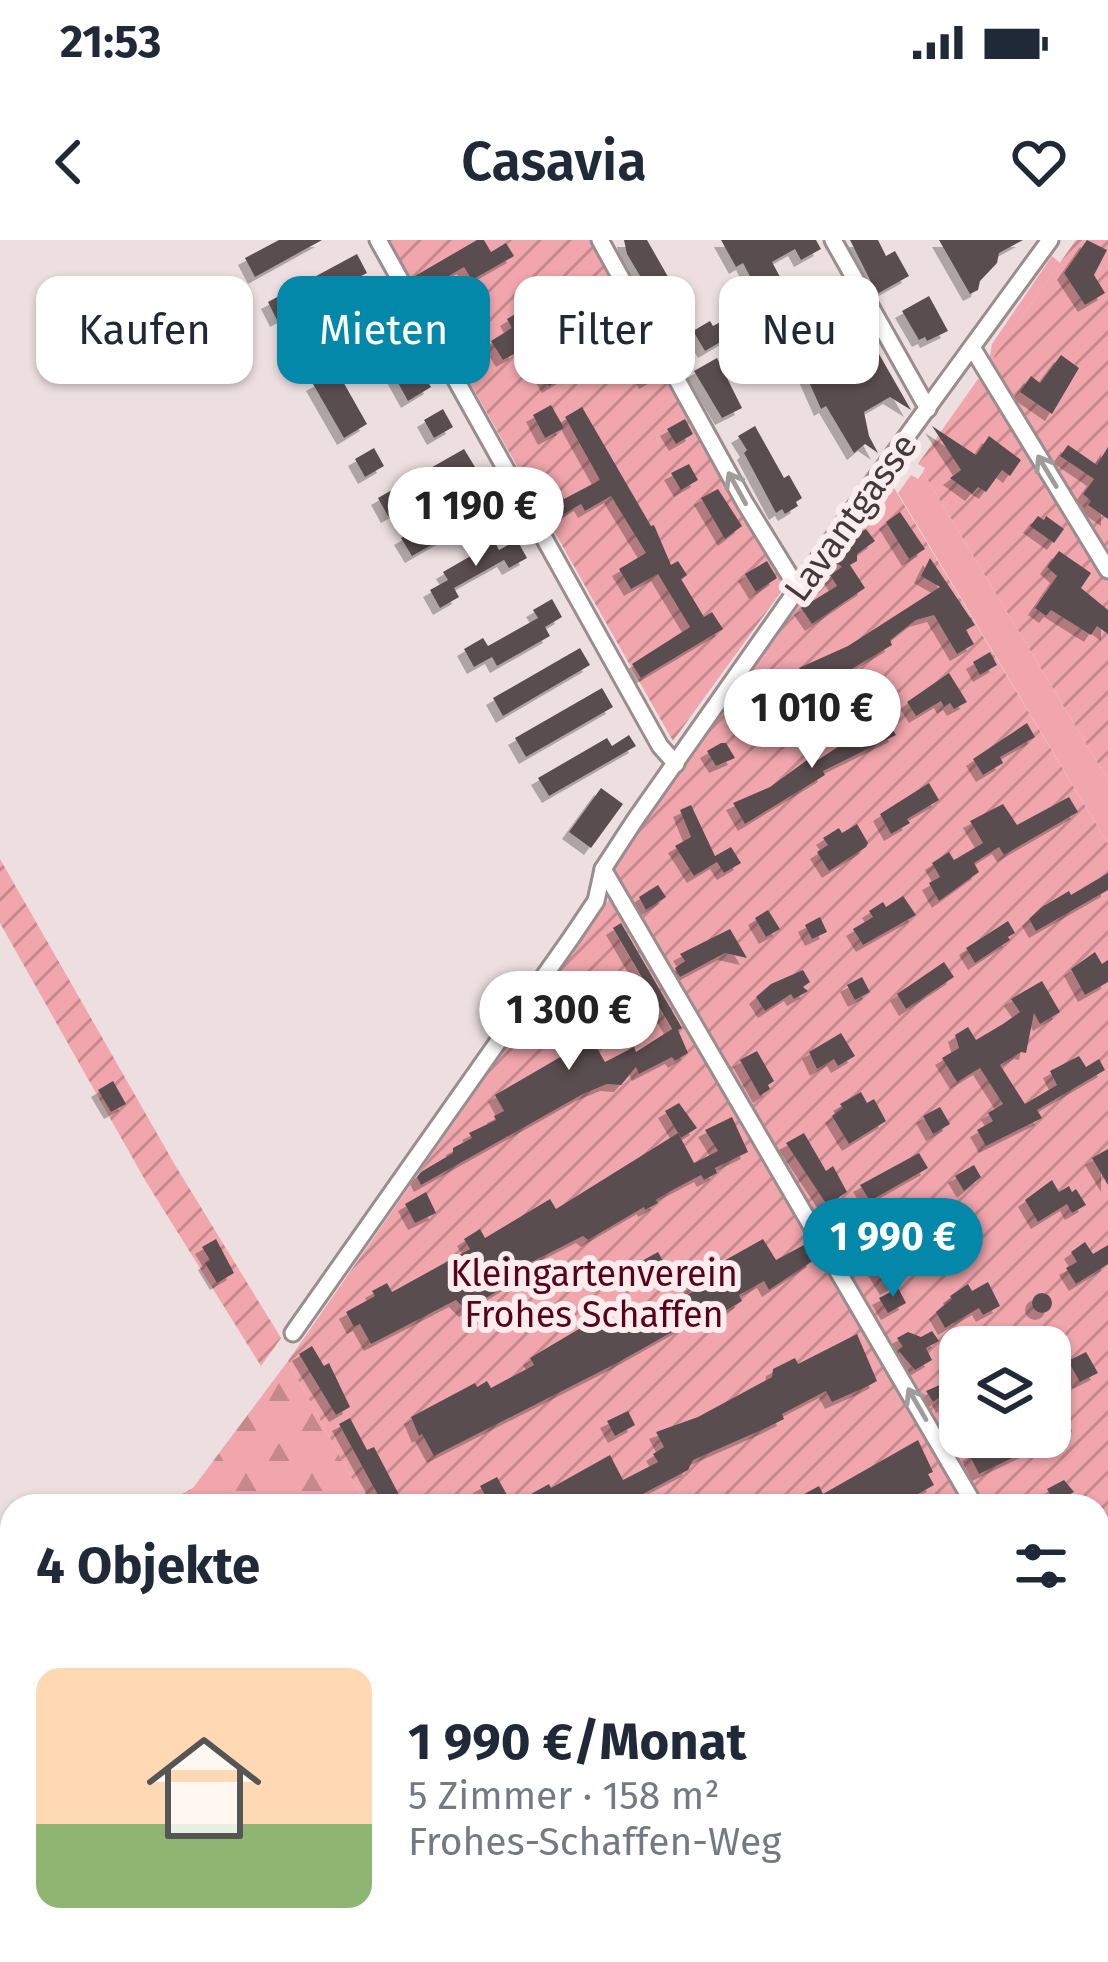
<!DOCTYPE html>
<html lang="de">
<head>
<meta charset="utf-8">
<style>
  body { margin:0; font-family:"Fira Sans",sans-serif; background:#f2f2f3; color:#1f2937; height:100vh; display:flex; flex-direction:column; font-size:45px; white-space:nowrap }
  * { box-sizing:border-box; margin:0 }
  p { font-size:39px; color:#747a83 }
  .icon { flex:none; width:66px; height:66px; fill:none; stroke:currentColor; stroke-width:2; stroke-linecap:round; stroke-linejoin:round }
  .map { position:relative; flex:1; overflow:hidden }
  .drawer { position:absolute; left:0px; top:1254px; width:1110px; height:468px; display:flex; flex-direction:column; background:#fff; border-radius:36px 36px 0 0; box-shadow:0 3px 9px #0004 }
  .drawer>* { flex:none }
  .top-card { position:absolute; left:36px; top:36px; width:1038px; height:108px; display:flex; gap:24px }
  .buttons { position:absolute; left:939px; top:1086px; display:grid; gap:24px }
  .buttons a { display:grid; place-items:center; width:132px; height:132px; border-radius:24px; background:#fff; box-shadow:0 3px 9px #0004; font-size:60px }
  .price { position:absolute; translate:-50% -102px; padding:0 27px; border-radius:42px; background:#fff; color:#222; font-size:39px; line-height:78px; filter:drop-shadow(0 3px 6px #0008) }
  .price::after { content:''; position:absolute; left:50%; top:72px; width:36px; height:27px; margin-left:-18px; background:inherit; clip-path:polygon(0 0,100% 0,50% 100%) }
  .price.on { background:#0488aa; color:#fff }
  ul { padding:0; list-style:none }
  li { display:flex; align-items:center; gap:36px; height:300px; padding:0 36px }
  li+li { border-top:3px solid #e0e1e3 }
  li span { display:grid; place-items:center; flex:none; width:336px; height:240px; border-radius:24px; color:#555 }
  li>.icon { margin-inline-start:auto }
  span .icon { width:144px; height:144px; fill:#fffc; stroke-width:1 }
  li b { font-size:51px }
  h2 { display:flex; justify-content:space-between; align-items:center; height:144px; padding:0 36px; font-size:51px }
  .pill { padding:0 42px; border-radius:24px; background:#fff; box-shadow:0 3px 9px #0004; font-size:42px; line-height:108px }
  .pill.on { background:#0488aa; color:#fff }
  .status { display:flex; justify-content:space-between; align-items:center; height:84px; padding:0 60px; background:#fff; direction:ltr }
  .status svg { height:33px; fill:currentColor }
  header { display:flex; justify-content:space-between; align-items:center; height:156px; padding:0 36px; background:#fff; font-size:54px; font-weight:600 }
  .map>svg:first-child { display:block }
</style>
</head>
<body>
<div class="status"><b>21:53</b><svg viewBox="0 0 49 12"><path d="M0 12V9h3v3zM5 12V6h3v6zM10 12V3h3v9zM15 12V0h3v12zM26 1h20v11H26zM47 4h2v5h-2z"/></svg></div>
<header><svg class="icon" aria-label="back" viewBox="0 0 24 24"><path d="M15 5l-7 7 7 7"/></svg>Casavia<svg class="icon" aria-label="heart" viewBox="0 0 24 24"><path d="M12 20l-8-8c-3-5 5-10 8-4 3-6 11-1 8 4z"/></svg></header>
<div class="map">
<svg width="1108" height="1722" viewBox="0 0 1108 1722">
  <defs>
    <pattern id="forest-firs" width="22" height="20" patternUnits="userSpaceOnUse" patternTransform="scale(3)"><rect width="22" height="20" fill="#f0a6ac"/><path d="M5 1l3.5 6h-7zM16 11l3.5 6h-7z" fill="#c4888d"/></pattern>
    <pattern id="garden-furrows" width="10" height="10" patternUnits="userSpaceOnUse" patternTransform="scale(3)"><rect width="10" height="10" fill="#f0a6ac"/><path d="M-1 1l2-2M0 10L10 0M9 11l2-2" fill="none" stroke="#c4888d"/></pattern>
    <filter id="shadow"><feDropShadow dx="-7" dy="7" stdDeviation="0" flood-color="#0004"/></filter>
  </defs>
  <rect width="100%" height="100%" fill="#eddfe0"/>
  <g fill="#f0a6ac">
    <path d="M1052,16l8,7 -66,93v12l-5,-7 3,-17z"/>
    <path d="M923,232l185,308v64l-210,-351 13,-18 7,4z"/>
  </g>
  <g fill="url(#forest-firs)">
    <path d="M288,1121l79,145h-208l34,-18z"/>
    <path d="M12,1342v156l-12,-24v-126z"/>
    <path d="M118,1710h489l6,12h-489z"/>
  </g>
  <g fill="url(#garden-furrows)" fill-rule="evenodd">
    <path d="M389,0h209l188,345 -113,156z"/>
    <path d="M1076,0h32v316l-114,-188v-12z"/>
    <path d="M978,139l6,1 124,198v202l-185,-308 2,-4 -7,-4z"/>
    <path d="M888,238l220,366v899l-10,-19v-218h-115l-370,-639zM960,1107h90v90h-90z"/>
    <path d="M0,619l175,306 106,173 -20,28 -116,-186 -145,-257z"/>
    <path d="M610,658l356,608h-599l-79,-145z"/>
    <path d="M1098,1520l10,19v183h-495l-6,-12h491z"/>
  </g>
  <g fill="#5a4e4f" filter="url(#shadow)">
    <path d="M279,0h43l-67,37 -10,-19z"/>
    <path d="M477,0h7l7,12 15,-9 8,13 -42,24 -8,-13 -41,24 -8,-15z"/>
    <path d="M624,0h23l24,42 6,14 -3,2 14,26 -14,9 -47,-79z"/>
    <path d="M721,0h95l5,9 -20,11 -6,-11 -23,13 21,39 -38,21 4,6 -20,11 -3,-6 -31,18 -12,-20 17,-10 3,5 32,-17 -6,-12 16,-11 -12,-23 -7,4z"/>
    <path d="M850,0h28l8,16 9,-5 14,25 -32,18z"/>
    <path d="M939,0h84l-24,13 -2,10 -17,18 -2,9 -8,4z"/>
    <path d="M1087,0l20,10 -13,25 11,18 -20,12 -21,-32z"/>
    <path d="M357,14l10,19 -90,47 -9,-18z"/>
    <path d="M607,38l9,16 -21,11 -9,-15z"/>
    <path d="M379,55l10,17 -18,10 4,9 -53,29 -5,-9 -18,10 -10,-18 19,-10 4,7 52,-28 -4,-7z"/>
    <path d="M846,56l15,26 -16,10 -15,-27z"/>
    <path d="M929,56l19,35 -21,10 -2,-4 -6,3 -17,-29z"/>
    <path d="M528,66l14,24 -25,14 -1,9 -13,7 -12,-19 21,-13 -5,-9z"/>
    <path d="M813,84l13,23 14,-7 17,27 22,-13 32,56 -21,-13 -26,15 5,24 9,17 -13,-9 -11,9 -28,-47 -5,3 -20,-45 -4,3 -15,-25z"/>
    <path d="M400,94l31,53 -23,14 -30,-54z"/>
    <path d="M638,94l22,40 -14,8 -16,-29 -9,5 -6,-12z"/>
    <path d="M1061,115l18,13 -27,46 -32,-22 11,-16 9,7z"/>
    <path d="M717,118l25,50 -20,10 -28,-47z"/>
    <path d="M558,119l9,16 -18,11 -10,-17z"/>
    <path d="M337,131l30,53 -23,14 -31,-54z"/>
    <path d="M551,165l13,23 -19,10 -12,-23z"/>
    <path d="M582,167l69,119 3,-1 17,40 7,-4 9,14 -6,4 23,38 8,-5 11,17 -82,49 -9,-14 58,-37 -32,-53 -27,15 -12,-20 27,-16 -35,-57 -26,15 -4,-7 -29,17 -11,-19 19,-11 4,8 36,-19 -35,-63z"/>
    <path d="M443,169l10,18 -19,11 -10,-18z"/>
    <path d="M685,179l8,15 -17,10 -9,-15z"/>
    <path d="M755,186l29,52 5,-3 13,23 -6,4 2,4 -13,8 -3,-5 -6,4 -32,-60 3,-3 -9,-14z"/>
    <path d="M932,186l44,29 13,-19 32,24 -11,16 -8,-6 -16,22 -8,-5 -6,7 -22,-16 11,-8z"/>
    <path d="M1068,205l29,20 11,-18v72l-20,-14 3,-4 -8,-7 11,-15 -34,-23z"/>
    <path d="M374,208l10,18 -19,11 -10,-18z"/>
    <path d="M464,209l11,18 -87,49 -10,-18z"/>
    <path d="M689,224l9,16 -17,10 -10,-17z"/>
    <path d="M487,249l11,18 -86,49 -11,-18z"/>
    <path d="M718,249l24,37 -17,13 -24,-41z"/>
    <path d="M900,272l25,37 -16,10 -23,-37z"/>
    <path d="M1038,276l6,4 2,-4 18,13 -10,14 -24,-17z"/>
    <path d="M855,288l4,5 7,-4 9,12 -18,13v7l-7,4 15,23 -53,36 -11,-16 36,-22 -7,-11 12,-8 -9,-7z"/>
    <path d="M517,300l10,18 -18,10 -5,-8 -50,28 5,9 -19,11 -10,-18 18,-10 -5,-8 52,-30 4,8z"/>
    <path d="M1059,311l32,22 -10,15 27,22v24l-11,-8 -6,9 -40,-25 -5,6 -11,-8 22,-32 -10,-9z"/>
    <path d="M930,318l45,67 -9,5 8,14 -17,10 -23,-39 -18,5 -26,20 2,5 -79,47 -14,-24 49,-22 92,-59 -19,-11z"/>
    <path d="M767,321l10,17 -21,14 -11,-18z"/>
    <path d="M552,359l10,18 -17,10 5,9 -53,30 -5,-9 -18,10 -10,-18 19,-11 5,8 50,-28 -5,-8z"/>
    <path d="M580,408l10,17 -87,51 -10,-18z"/>
    <path d="M990,412l7,13 -17,10 -7,-13z"/>
    <path d="M949,433l18,29 -13,7 -4,-6 -6,4 -3,-6 -25,15 -9,-14z"/>
    <path d="M768,434l7,2 9,16 -2,7 -34,17 -9,-14 11,-7 3,-11z"/>
    <path d="M602,448l11,19 -87,50 -11,-19z"/>
    <path d="M885,476l11,19 -73,36 2,4 -80,49 -12,-21 37,-16 44,-32 4,5z"/>
    <path d="M1027,483l8,14 -35,20 3,6 -20,12 -10,-16z"/>
    <path d="M629,495l7,11 -87,50 -11,-18 69,-40 5,8z"/>
    <path d="M721,503h5l9,15 -19,8 -9,-15z"/>
    <path d="M929,543l10,17 -32,19 3,4 -19,11 -11,-20z"/>
    <path d="M601,548l22,16 -32,44 -22,-16z"/>
    <path d="M1069,557l9,15 -74,43 -5,-8 -25,16 5,9 -40,29 -10,-18 11,-6 -8,-14 17,-11 5,8 29,-17 -13,-22 33,-17 14,21z"/>
    <path d="M691,565l24,51 16,-9 10,16 -17,10 -7,-11 -23,14 -19,-30 16,-9 -11,-27z"/>
    <path d="M857,584l11,19 -2,4 -37,24 -12,-19 11,-7 -5,-7 16,-10 3,5z"/>
    <path d="M1108,633v17l-72,41 -7,-12 13,-12 27,-16 2,4z"/>
    <path d="M658,645l8,12 -20,13 -7,-13z"/>
    <path d="M903,656l13,19 -53,30 -10,-16 20,-12 -4,-6 14,-9 3,5z"/>
    <path d="M768,670l12,19 -14,8 -11,-19z"/>
    <path d="M820,677l7,15 -15,7 -7,-14z"/>
    <path d="M1008,681l7,12 -7,4 2,3 -35,23 -9,-15z"/>
    <path d="M621,683l61,105 -4,2 10,23 -13,8 -3,-4 -33,17 -3,-7 -15,18 -14,-1 -24,10 -162,91 -4,-8 4,-5 32,-19v-5l19,-10 -3,-5 27,-13 -2,-4 10,-5 -9,-16 86,-50 -32,-55 8,-11 48,83 29,-15 2,5 36,-23 -59,-101z"/>
    <path d="M730,689l17,29 -22,-5 -45,24 -5,-9 10,-7 -5,-7z"/>
    <path d="M1095,712l7,12 6,-4v22l-23,13 -14,-26z"/>
    <path d="M944,722l10,15 -48,32 -9,-15z"/>
    <path d="M803,730l7,12 -7,5 5,4 -14,8 -3,-5 -26,17 -9,-14 15,-13z"/>
    <path d="M862,737l8,15 -15,8 -8,-15z"/>
    <path d="M1042,741l18,31 -20,12 -6,-11 -8,40 -5,-1 -21,13 25,39 32,-19 -7,-14 29,-15 7,11 13,-8 6,11 -68,40 5,8 -56,28 -9,-16 16,-9 -5,-8 15,-9 -23,-36 -23,14 -15,-24 17,-10 -4,-13 13,-8 8,13 27,-16 17,-12 -9,-13z"/>
    <path d="M841,793l14,23 -17,10 -4,-7 -17,10 -8,-17z"/>
    <path d="M757,811l17,30 -6,4 2,4 -10,7 -20,-36z"/>
    <path d="M113,841l13,23 -15,8 -13,-22z"/>
    <path d="M861,852l6,11 7,-4 12,22 -37,23 -17,-28 11,-8 -3,-4z"/>
    <path d="M679,863l18,25 -16,10 -16,-27z"/>
    <path d="M940,867l10,17 -17,10 -10,-18z"/>
    <path d="M732,877l16,35 -33,16 2,5 -13,7 -3,-5 -34,18 -11,7 2,3 -13,7 -1,-3 -56,33 -5,-4 -75,38 5,8 -47,28 -10,-10 -85,44 -11,-20 -6,3 -8,-15 29,-16 -3,-5 15,-8 5,9 78,-43 -6,-10 16,-10 5,9 65,-39 6,10 122,-76 16,30 24,-12 -13,-21z"/>
    <path d="M804,893l22,38 7,-5 14,26 -20,13 -41,-62z"/>
    <path d="M1108,909v36l-16,-27z"/>
    <path d="M919,913l9,15 -58,33 -10,-16z"/>
    <path d="M974,925l7,12 -17,14 -9,-15z"/>
    <path d="M1052,940l7,12 10,-6 3,6 4,-3 10,16 -14,8 -5,-9 -29,18 -13,-22z"/>
    <path d="M426,952l10,21 -21,10 -10,-19z"/>
    <path d="M860,976l8,15 -19,12 -9,-15z"/>
    <path d="M927,976l8,12 17,-10 11,19 -13,8 9,14h-28v-11l-39,23 6,11 -11,6 -16,-26 46,-27 -6,-10z"/>
    <path d="M216,999l18,34 -17,10 -12,-20 5,-3 -8,-13z"/>
    <path d="M763,999l13,21 28,-15 10,15 -45,30 -5,-9 -25,14 3,6 -34,20 -4,-7 -87,49 -183,93 -12,-22 -3,2 -8,-19 64,-34 2,4 10,-6 4,7 43,-23 -4,-7 86,-51 5,9 24,-14 12,22 30,-16 -5,-10 12,-7 -6,-10z"/>
    <path d="M1085,1002l8,12 15,-9v19l-32,20 -10,-16 11,-6 -6,-10z"/>
    <path d="M658,1012l10,18 -17,10 -11,-18z"/>
    <path d="M988,1042l12,24 -17,9 -4,-7 -34,20 -9,-16 16,-13 -2,-3 18,-12 4,7z"/>
    <path d="M898,1048l8,15 -18,10 -9,-15z"/>
    <circle cx="1042" cy="1063" r="10"/>
    <path d="M932,1091l7,10 -13,7 6,12 -17,10 -17,-20 5,-3 -6,-9 11,-6 13,5z"/>
    <path d="M857,1094l20,47 -11,6 -34,15 -6,-11 -44,23 2,5 -18,9 -73,32 -5,10 -68,36h-49l-5,-8 -15,8h-13l-7,-12 18,-10 2,4 59,-33 13,25 35,-18 -5,-8 11,-7 -8,-15 42,-15 74,-40 1,-8 22,-11 3,6z"/>
    <path d="M312,1106l12,20 5,-3 21,44 -14,8 -37,-61z"/>
    <path d="M1086,1112l12,21 -18,9 -12,-21z"/>
    <path d="M960,1136v42l-10,-16 -7,4 -4,-8 -6,4 -7,-11z"/>
    <path d="M1050,1160l22,31 -13,8 -9,-8z"/>
    <path d="M628,1171l7,14 -20,11 -8,-15z"/>
    <path d="M350,1178l17,32 7,-3 31,59h-21l-45,-82z"/>
    <path d="M1004,1197h18l7,13 -50,24 -10,-20z"/>
    <path d="M918,1200l15,32 -5,2 6,11 -16,9 -26,12h-110l37,-20 4,8z"/>
    <path d="M497,1237l10,18 -17,9 -10,-18z"/>
    <path d="M1064,1240l10,12 -19,11 -8,-14z"/>
    <path d="M0,1505l12,24v90l-12,6z"/>
    <path d="M65,1710h19l6,12h-49z"/>
    <path d="M746,1710h92l-23,12h-91z"/>
    <path d="M1020,1710h35l-23,12h-35z"/>
  </g>
  <g fill="none" stroke-linecap="round" stroke-linejoin="round">
    <g stroke="#9a8d8e" stroke-width="21">
      <g id="street">
        <path d="M378,0l282,506 16,18"/>
        <path d="M600,0l145,263 53,86"/>
        <path d="M833,0l95,169"/>
        <path d="M973,109l135,221"/>
        <path d="M603,629l372,637"/>
        <path d="M293,1093l278,-395 25,-37 7,-32 32,-49 223,-317 192,-263"/>
        <path d="M1098,1503l10,19"/>
      </g>
    </g>
    <use href="#street" stroke="#fff" stroke-width="15"/>
  </g>
  <defs><path id="oneway-shaft" d="M-6 0H5M1.5-3L5.5 0L1.5 3" fill="none" stroke-width="1.6" stroke-linecap="round" stroke-linejoin="round" transform="scale(3)"/></defs>
  <g stroke="#a09c9c">
    <use href="#oneway-shaft" transform="translate(1047 231) rotate(-121)"/>
    <use href="#oneway-shaft" transform="translate(737 248) rotate(-119)"/>
    <use href="#oneway-shaft" transform="translate(917 1164) rotate(-120)"/>
  </g>
  <g text-anchor="middle" stroke-width="12" stroke-linejoin="round" paint-order="stroke">
    <g font-size="36" fill="#403a3a" stroke="#fbeced">
      <text transform="translate(850 277) rotate(-54)" y="13">Lavantgasse</text>
    </g>
    <g font-size="36" fill="#59001a" stroke="#fbeced">
      <text x="594" y="1046">Kleingartenverein<tspan x="594" dy="41">Frohes Schaffen</tspan></text>
    </g>
  </g>
</svg>
<div class="buttons">
<a><svg class="icon" aria-label="layers" viewBox="0 0 24 24"><path d="M12 4l9 5-9 5-9-5zM3 14l9 5 9-5"/></svg></a>
</div>
<b class="price" style="left:476px;top:329px">1 190 €</b>
<b class="price" style="left:812px;top:531px">1 010 €</b>
<b class="price" style="left:569px;top:833px">1 300 €</b>
<b class="price on" style="left:893px;top:1060px">1 990 €</b>
<div class="top-card">
<a class="pill">Kaufen</a>
<a class="pill on">Mieten</a>
<a class="pill">Filter</a>
<a class="pill">Neu</a>
</div>
<section class="drawer">
<h2>4 Objekte<svg class="icon" aria-label="filters" viewBox="0 0 24 24"><path d="M4 7h16M4 17h16"/><circle cx="9" cy="7" r="2"/><circle cx="15" cy="17" r="2"/></svg></h2>
<ul>
<li><span style="background:linear-gradient(#ffd9b3 65%,#8fb573 0)"><svg class="icon" aria-label="home" viewBox="0 0 24 24"><path d="M3 11l9-7 9 7M6 9v11h12V9"/></svg></span><div><b>1 990 €/Monat</b><p>5 Zimmer · 158 m²</p><p>Frohes-Schaffen-Weg</p></div></li>
</ul>
</section>
</div>
</body>
</html>
